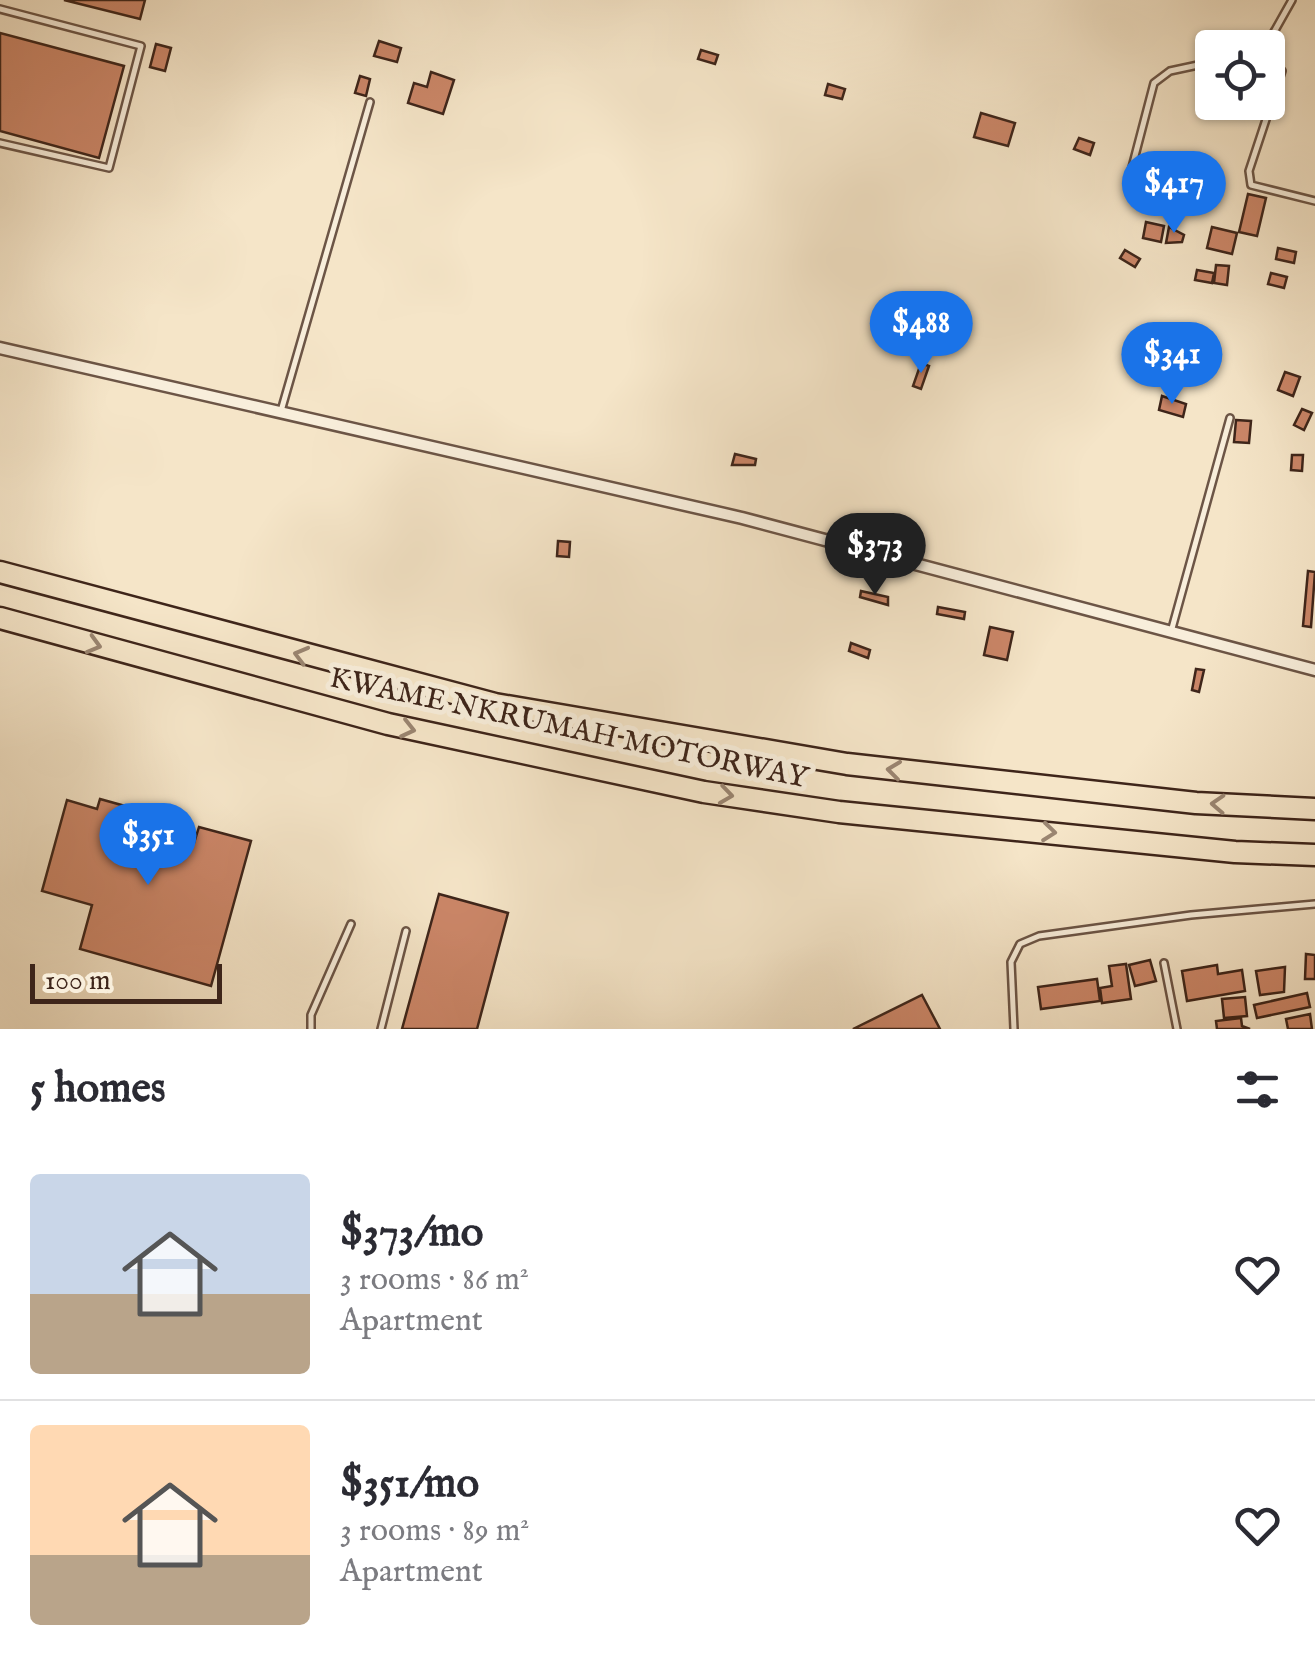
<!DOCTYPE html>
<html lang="en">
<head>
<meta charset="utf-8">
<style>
  body { margin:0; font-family:"IM FELL English",serif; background:#f2f2f3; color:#2b2b33; height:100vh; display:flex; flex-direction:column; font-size:38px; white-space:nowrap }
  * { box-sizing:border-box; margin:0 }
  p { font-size:32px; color:#7c7c81 }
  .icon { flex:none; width:55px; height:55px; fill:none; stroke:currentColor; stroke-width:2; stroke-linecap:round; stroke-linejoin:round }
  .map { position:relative; height:1029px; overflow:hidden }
  .panel { display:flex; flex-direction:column; background:#fff; flex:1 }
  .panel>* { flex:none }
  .tools { position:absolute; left:1195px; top:30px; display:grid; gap:20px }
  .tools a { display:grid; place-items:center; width:90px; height:90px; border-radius:10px; background:#fff; box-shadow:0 2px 8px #0004; font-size:50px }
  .scale { position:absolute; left:30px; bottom:25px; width:192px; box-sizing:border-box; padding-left:10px; border:5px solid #3e251a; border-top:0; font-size:28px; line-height:35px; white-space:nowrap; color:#3e251a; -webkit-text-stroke:8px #f8eedb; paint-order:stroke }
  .price { position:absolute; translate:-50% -85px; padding:0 22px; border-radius:35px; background:#1a73e8; color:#fff; font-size:32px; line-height:65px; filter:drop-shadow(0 2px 5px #0008) }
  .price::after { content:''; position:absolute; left:50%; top:60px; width:30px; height:22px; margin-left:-15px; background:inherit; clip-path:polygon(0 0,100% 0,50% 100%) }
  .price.on { background:#222; color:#fff }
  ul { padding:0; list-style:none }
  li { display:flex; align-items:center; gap:30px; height:250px; padding:0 30px }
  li+li { border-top:2px solid #e1e1e2 }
  li span { display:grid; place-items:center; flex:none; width:280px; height:200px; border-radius:10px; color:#555 }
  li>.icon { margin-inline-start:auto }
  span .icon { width:120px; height:120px; fill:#fffc; stroke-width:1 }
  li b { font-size:42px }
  h2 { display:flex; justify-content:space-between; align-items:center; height:120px; padding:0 30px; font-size:42px }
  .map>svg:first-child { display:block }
</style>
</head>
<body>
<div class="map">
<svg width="1315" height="1029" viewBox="0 0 1315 1029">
  <rect width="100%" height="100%" fill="#f5e5c8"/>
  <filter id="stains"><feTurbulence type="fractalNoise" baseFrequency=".002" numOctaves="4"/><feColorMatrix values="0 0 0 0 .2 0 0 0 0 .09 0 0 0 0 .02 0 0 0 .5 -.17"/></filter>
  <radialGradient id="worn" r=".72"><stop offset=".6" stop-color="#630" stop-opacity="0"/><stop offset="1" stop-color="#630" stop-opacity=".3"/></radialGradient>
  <g fill="#cb8668" stroke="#3e251a" stroke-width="2.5">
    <path d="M64,0h81l-5,19z"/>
    <path d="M0,33l124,33 -25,92 -99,-27z"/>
    <path d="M379,41l22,7 -4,14 -23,-6z"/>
    <path d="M156,44l15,4 -6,23 -15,-4z"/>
    <path d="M701,50l17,5 -3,9 -17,-5z"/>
    <path d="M431,72l23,8 -11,34 -35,-11 6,-20 13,4z"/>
    <path d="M360,76l10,3 -4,17 -11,-3z"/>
    <path d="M828,84l17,5 -3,10 -17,-4z"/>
    <path d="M981,113l34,10 -7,23 -34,-9z"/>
    <path d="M1079,138l15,5 -4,12 -16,-6z"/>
    <path d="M1248,194l18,4 -9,38 -18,-4z"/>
    <path d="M1146,222l18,4 -3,16 -18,-4z"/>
    <path d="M1169,227l15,8 -2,7 -16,1z"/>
    <path d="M1212,227l25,6 -5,21 -25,-6z"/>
    <path d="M1278,248l18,4 -2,11 -18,-4z"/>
    <path d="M1125,250l15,9 -5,8 -15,-9z"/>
    <path d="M1216,265l13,1 -2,19 -13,-2z"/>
    <path d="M1197,270l17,3 -2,10 -17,-3z"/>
    <path d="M1271,273l16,4 -3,11 -16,-4z"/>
    <path d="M921,363l8,3 -8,23 -8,-3z"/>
    <path d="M1285,372l15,5 -7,19 -15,-6z"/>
    <path d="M1162,396l24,8 -3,13 -24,-7z"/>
    <path d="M1302,409l10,4 -8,17 -10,-5z"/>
    <path d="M1236,420l15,1 -2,22 -15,-1z"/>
    <path d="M735,454l21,5 -1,6h-23z"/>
    <path d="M1292,455h11l-1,16 -11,-1z"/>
    <path d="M558,541l12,1 -1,15 -12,-1z"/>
    <path d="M1308,571l7,1 -4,55 -8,-1z"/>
    <path d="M861,591l27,6v8l-28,-8z"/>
    <path d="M938,607l27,5 -1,7 -27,-5z"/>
    <path d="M990,627l23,5 -6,28 -23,-5z"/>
    <path d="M851,643l19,7 -2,8 -19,-7z"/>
    <path d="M1196,669l8,1 -5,22 -7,-2z"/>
    <path d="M100,799l61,17 -4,17 37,10 5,-16 52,14 -40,145 -131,-37 12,-44 -50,-14 25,-91 30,9z"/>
    <path d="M439,894l69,19 -31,116h-75z"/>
    <path d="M1306,954l9,1v24h-10z"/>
    <path d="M1150,960l6,21 -21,5 -6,-21z"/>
    <path d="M1126,964l5,35 -29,4 -2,-15 12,-2 -3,-20z"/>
    <path d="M1217,965l1,9 24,-4 3,21 -58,10 -5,-30z"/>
    <path d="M1285,967l-1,25 -24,3 -4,-24z"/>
    <path d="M1097,979l3,22 -59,8 -3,-22z"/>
    <path d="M1307,993l3,14 -53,11 -3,-13z"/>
    <path d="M922,995l18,34h-87z"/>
    <path d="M1245,997l2,19 -23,2 -2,-19z"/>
    <path d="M1310,1014l2,15h-24l-2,-10z"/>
    <path d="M1241,1018l1,8 8,3h-33l-1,-8z"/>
  </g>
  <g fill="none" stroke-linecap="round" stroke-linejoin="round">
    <g stroke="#6c5546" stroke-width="10">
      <g id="service">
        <path d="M0,9l141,37 -32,122 -109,-25"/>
        <path d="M1265,48l27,-48"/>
        <path d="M1268,56l14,15 -33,100 2,14 64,16"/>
        <path d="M1130,175l24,-92 16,-12 42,-9"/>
        <path d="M281,411l89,-309"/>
        <path d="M1171,632l59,-214"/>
        <path d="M1164,963l13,66"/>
        <path d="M311,1029v-14l40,-91"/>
        <path d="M381,1029l25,-98"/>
        <path d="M1014,1029l-3,-67 9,-18 19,-8 152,-21 124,-11"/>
      </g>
    </g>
    <g stroke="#6c5546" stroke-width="15">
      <path id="minor" d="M0,348l742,170 573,152"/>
    </g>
    <g stroke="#3e251a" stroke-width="25">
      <g id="motorway">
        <path d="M0,572l495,132 352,60 349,39 119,6"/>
        <path d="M0,618l388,106 316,68 135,20 396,40 80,3"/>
      </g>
    </g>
    <use href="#service" stroke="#f8eedb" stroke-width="5"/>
    <use href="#minor" stroke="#f8eedb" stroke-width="10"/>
    <use href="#motorway" stroke="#f5e5c8" stroke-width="20"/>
  </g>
  <defs><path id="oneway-chevron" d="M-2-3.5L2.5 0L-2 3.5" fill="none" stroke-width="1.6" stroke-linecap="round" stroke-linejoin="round" transform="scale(2.5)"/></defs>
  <g stroke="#9a8571">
    <use href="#oneway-chevron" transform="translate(94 645) rotate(16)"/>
    <use href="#oneway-chevron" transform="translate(301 655) rotate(-165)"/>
    <use href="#oneway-chevron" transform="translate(408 729) rotate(13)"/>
    <use href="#oneway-chevron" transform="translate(894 770) rotate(-173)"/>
    <use href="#oneway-chevron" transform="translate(726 795) rotate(8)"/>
    <use href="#oneway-chevron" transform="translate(1218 804) rotate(-177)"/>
    <use href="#oneway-chevron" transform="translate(1049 832) rotate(6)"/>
  </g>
  <g text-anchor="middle" stroke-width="10" stroke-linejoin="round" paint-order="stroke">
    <g font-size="30" fill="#3e251a" stroke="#f8eedb">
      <text transform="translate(569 727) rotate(12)" y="10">KWAME NKRUMAH MOTORWAY</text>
    </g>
  </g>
  <rect width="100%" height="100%" filter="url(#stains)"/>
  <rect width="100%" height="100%" fill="url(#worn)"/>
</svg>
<div class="tools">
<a><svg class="icon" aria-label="locate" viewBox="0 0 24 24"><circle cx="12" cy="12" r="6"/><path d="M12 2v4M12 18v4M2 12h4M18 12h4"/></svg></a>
</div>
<div class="scale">100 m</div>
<b class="price" style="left:1174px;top:236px">$417</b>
<b class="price" style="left:921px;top:376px">$488</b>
<b class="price" style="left:1172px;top:407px">$341</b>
<b class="price on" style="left:875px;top:598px">$373</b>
<b class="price" style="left:148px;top:888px">$351</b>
</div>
<section class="panel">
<h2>5 homes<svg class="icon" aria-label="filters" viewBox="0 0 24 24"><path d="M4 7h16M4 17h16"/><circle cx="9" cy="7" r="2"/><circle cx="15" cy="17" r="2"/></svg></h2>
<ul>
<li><span style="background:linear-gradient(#c9d6e8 60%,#b9a48a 0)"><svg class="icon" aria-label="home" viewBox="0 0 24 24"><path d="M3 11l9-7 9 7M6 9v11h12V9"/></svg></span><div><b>$373/mo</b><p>3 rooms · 86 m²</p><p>Apartment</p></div><svg class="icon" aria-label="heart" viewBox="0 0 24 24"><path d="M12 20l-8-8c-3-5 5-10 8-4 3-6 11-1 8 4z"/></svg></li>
<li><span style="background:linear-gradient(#ffd9b3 65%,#b9a48a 0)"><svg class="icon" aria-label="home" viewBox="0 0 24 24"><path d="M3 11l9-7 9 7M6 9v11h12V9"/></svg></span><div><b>$351/mo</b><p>3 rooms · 89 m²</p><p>Apartment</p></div><svg class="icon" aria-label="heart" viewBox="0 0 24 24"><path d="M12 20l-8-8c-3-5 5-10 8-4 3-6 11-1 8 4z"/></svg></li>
</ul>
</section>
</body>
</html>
